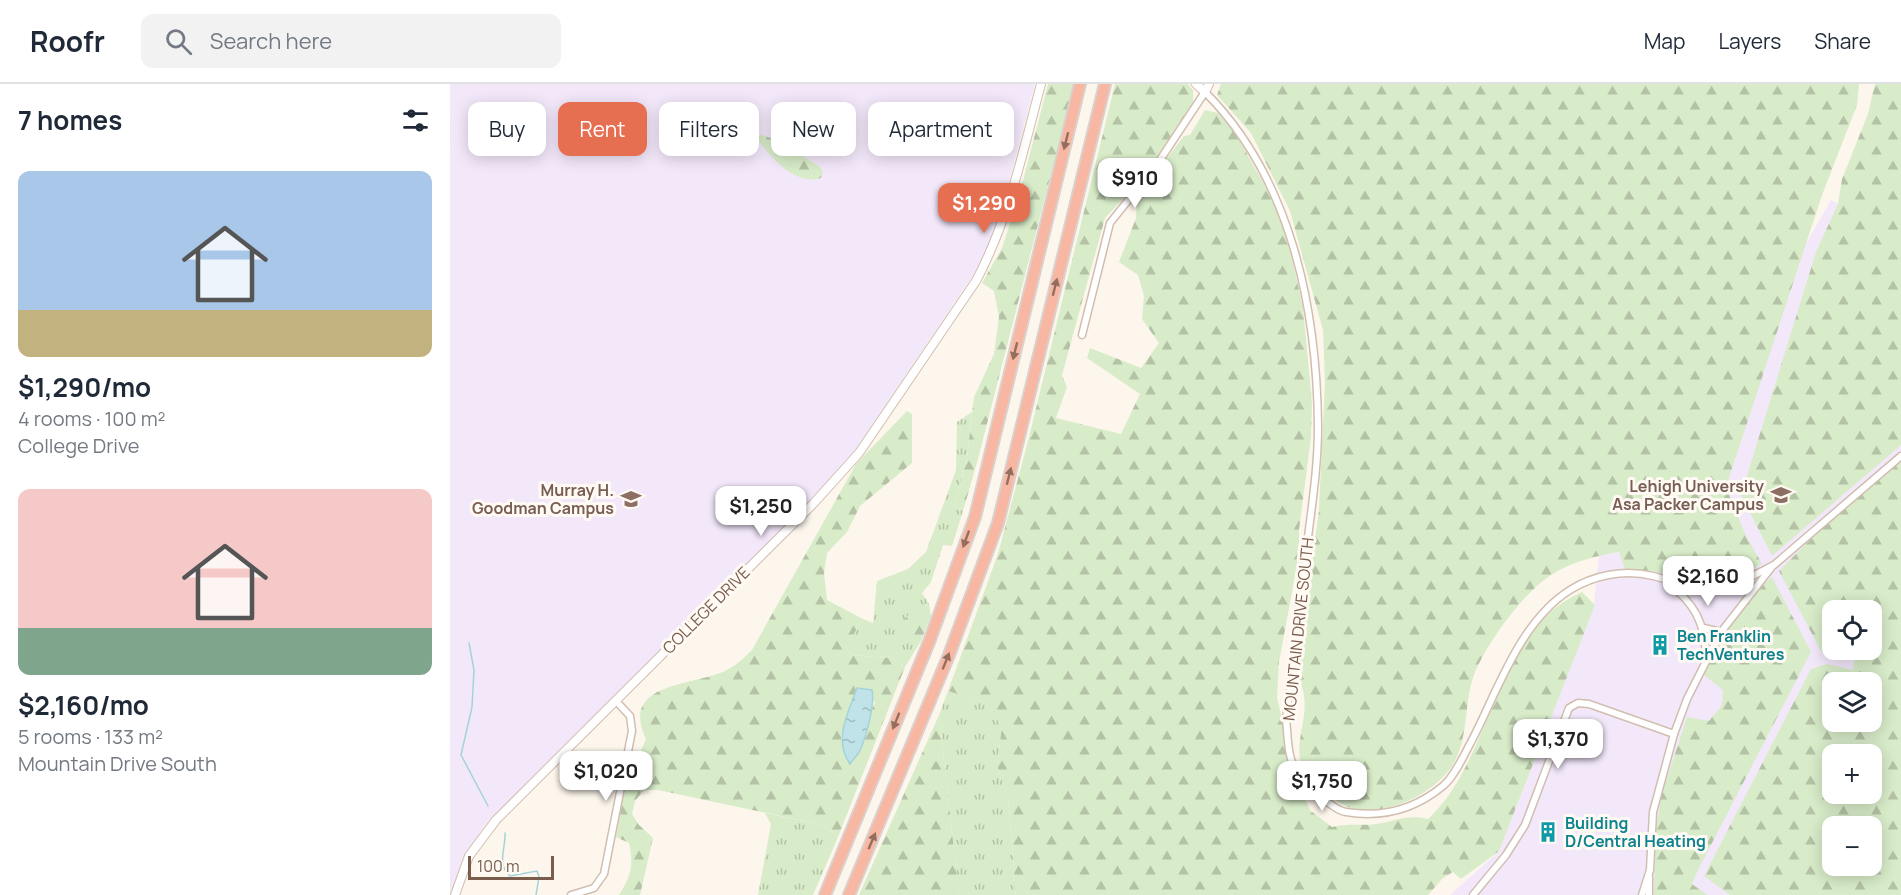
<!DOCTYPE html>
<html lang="en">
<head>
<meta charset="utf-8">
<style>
  body { margin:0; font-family:Manrope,sans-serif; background:#f2f2f3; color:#1f2937; height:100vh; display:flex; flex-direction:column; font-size:22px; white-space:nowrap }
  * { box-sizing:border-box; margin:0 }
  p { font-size:20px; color:#747a83 }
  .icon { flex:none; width:33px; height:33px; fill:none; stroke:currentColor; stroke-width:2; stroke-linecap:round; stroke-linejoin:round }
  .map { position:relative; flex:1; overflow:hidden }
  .details { display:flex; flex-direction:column; background:#fff; width:450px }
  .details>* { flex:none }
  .hud { position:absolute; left:18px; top:18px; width:570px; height:54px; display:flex; gap:12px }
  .fabs { position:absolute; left:1372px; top:516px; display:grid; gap:12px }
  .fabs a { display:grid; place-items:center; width:60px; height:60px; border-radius:12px; background:#fff; box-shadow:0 3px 15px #0003; font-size:30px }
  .scale { position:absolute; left:18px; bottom:15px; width:86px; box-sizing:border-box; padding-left:6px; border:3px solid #7a5c4d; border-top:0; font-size:16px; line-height:21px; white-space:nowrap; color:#7a5c4d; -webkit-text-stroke:4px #fffaf3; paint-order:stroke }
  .price { position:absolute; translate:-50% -51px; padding:0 14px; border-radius:12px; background:#fff; color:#222; font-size:20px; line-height:39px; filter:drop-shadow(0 2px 3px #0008) }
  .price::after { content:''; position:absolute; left:50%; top:36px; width:18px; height:14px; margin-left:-9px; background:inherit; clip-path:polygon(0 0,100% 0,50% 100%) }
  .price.on { background:#e76f51; color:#fff }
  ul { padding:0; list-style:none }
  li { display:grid; align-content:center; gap:12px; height:318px; padding:0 18px }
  li span { display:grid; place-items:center; height:186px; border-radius:12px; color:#555 }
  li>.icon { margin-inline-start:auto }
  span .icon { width:108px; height:108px; fill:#fffc; stroke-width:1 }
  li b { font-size:26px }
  h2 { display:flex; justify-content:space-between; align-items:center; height:72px; padding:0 18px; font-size:26px }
  .pill { padding:0 21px; border-radius:12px; background:#fff; box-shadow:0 3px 15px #0003; font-size:21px; line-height:54px }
  .pill.on { background:#e76f51; color:#fff }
  header { display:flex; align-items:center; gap:36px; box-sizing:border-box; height:84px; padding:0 30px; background:#fff; border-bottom:2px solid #e0e1e3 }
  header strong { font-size:28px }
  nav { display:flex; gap:33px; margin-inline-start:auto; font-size:21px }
  .search { width:420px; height:54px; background:#f2f2f3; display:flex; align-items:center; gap:15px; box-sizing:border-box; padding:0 21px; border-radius:12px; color:#747a83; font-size:22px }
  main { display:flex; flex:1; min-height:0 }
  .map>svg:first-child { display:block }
</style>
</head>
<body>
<header>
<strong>Roofr</strong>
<div class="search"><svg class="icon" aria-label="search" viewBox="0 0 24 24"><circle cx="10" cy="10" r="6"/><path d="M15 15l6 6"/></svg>Search here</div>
<nav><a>Map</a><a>Layers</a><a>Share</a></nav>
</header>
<main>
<section class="details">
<h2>7 homes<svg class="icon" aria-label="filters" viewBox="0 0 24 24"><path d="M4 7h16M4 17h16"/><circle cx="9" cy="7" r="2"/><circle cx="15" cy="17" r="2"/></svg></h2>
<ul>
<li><span style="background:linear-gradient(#a9c7e8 75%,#c2b280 0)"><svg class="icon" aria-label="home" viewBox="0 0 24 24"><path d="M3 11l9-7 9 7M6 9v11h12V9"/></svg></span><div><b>$1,290/mo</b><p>4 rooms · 100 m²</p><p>College Drive</p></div></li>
<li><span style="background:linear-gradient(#f6c9c9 75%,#7fa58c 0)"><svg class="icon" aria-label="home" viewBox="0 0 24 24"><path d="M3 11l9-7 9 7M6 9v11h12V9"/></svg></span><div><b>$2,160/mo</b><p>5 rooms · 133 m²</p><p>Mountain Drive South</p></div></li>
</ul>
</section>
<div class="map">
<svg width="1451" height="811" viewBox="0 0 1451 811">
  <defs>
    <pattern id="grass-tufts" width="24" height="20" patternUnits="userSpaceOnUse" patternTransform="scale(1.5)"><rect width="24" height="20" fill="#d8ecc9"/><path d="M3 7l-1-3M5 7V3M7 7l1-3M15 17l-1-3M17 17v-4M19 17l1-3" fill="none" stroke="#b4c2a5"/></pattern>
    <pattern id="forest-firs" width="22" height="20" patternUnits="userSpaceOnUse" patternTransform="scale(1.5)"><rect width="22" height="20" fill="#d8ecc9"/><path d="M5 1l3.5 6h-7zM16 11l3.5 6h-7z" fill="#b4c2a5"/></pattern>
    <pattern id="water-ripples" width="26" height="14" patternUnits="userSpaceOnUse" patternTransform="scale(1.5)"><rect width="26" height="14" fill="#bfe3e8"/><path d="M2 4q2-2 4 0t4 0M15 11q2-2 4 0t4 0" fill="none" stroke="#a0bbbe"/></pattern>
  </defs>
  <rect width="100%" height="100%" fill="#fdf6ec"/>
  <g fill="#f3e8fa" fill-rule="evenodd">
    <path d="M0,0h585l-34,129 -21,52 -125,185 -26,32 -345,344 -19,31 -13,38h-2z"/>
    <path d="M1381,116l70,37v628l-14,30h-437l49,-44 95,-245 5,-51 31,-4zM1383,526h39v40h-39zM1383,598h39v40h-39zM1383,670h39v40h-39zM1383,742h39v40h-39z"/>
  </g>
  <g fill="url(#grass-tufts)">
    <path d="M522,328l-5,45 -12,49 8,5 -11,35 -9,-1 -12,37 -9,11 7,11 -13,1 -12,25 17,11 -16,26 -13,-9 -42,-3 -4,-8 17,-28 10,4 4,-42 31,-12 18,-17 30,-82 1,-48z"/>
    <path d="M498,607l35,11 19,24 -5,40 11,30 8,99h-57l-20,-180z"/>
    <path d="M315,729l58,12 15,12 -25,58h-55l13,-71z"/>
  </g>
  <g fill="url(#forest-firs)" fill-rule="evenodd">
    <path d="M598,0h26l-96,375 -15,52 -8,-5 12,-49 7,-60 20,-43 5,-37 -5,-26 -12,-8 20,-35 17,-52z"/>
    <path d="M665,0h73l5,6v13l-52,77 -36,38 -43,157 5,12 -11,31 65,16 19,-40 -53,-36 3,-10 51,20 18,-25 -17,-24 2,-23 -6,-21 -19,-13 17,-44 1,-21 47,-61 6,-1 15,-25 13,3 19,23 39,70 14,44 13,57 9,96 -1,34 -12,93v24l-20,108 -2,35 19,86 15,28 21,16c17,-4 28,-1 44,-3 20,-3 32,-10 52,-5 67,-62 63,-187 154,-227l13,13 -96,246 -38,28 -8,-7 -10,6 -15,17h-412l-8,-99 -11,-30 5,-40 -19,-24 -35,-11 50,-137 31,-117z"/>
    <path d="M771,0h638l-2,21 -35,90 -96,292 19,47 17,30 -25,13 -26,6 -59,-12 -27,-2 -6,-17c-24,4 -48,10 -68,23 -28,18 -65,69 -77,100 -10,27 -5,61 -20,88 -17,30 -69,55 -103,45 -11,-3 -21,-13 -29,-20 -6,-5 -15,-13 -19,-20 -13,-28 14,-58 -6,-92l22,-166 6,-128 -2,-52 -33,-119 -39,-78 -34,-38z"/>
    <path d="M1425,0h26v361l-129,111 -31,-61 75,-243 22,-48 4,-25 26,-65z"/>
    <path d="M313,51l15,6 41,25 4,6 -2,6c-27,9 -53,-24 -66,-42z"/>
    <path d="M457,327l5,3v49l-52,43 -13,26 -20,21 -3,20 3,27 36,19 -17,28 4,8 42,3 13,9 -67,170 -15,-12 -165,-35h-14l-9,11 -3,13 7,11 14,13 -13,57h-21c12,-19 15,-30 10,-52l-13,-6 9,-50 21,-48c-25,-53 37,-53 71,-65 14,-4 25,-14 35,-24l104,-186zM407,604l18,14 -7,15 -7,33 -11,14 -9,-26z"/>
    <path d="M1451,377v434h-171l-26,-19 107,-207 16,-5 26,6 1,-10 -32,-7 -43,-82 51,-51zM1383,526h39v40h-39zM1383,598h39v40h-39zM1383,670h39v40h-39zM1383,742h39v40h-39z"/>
    <path d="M1322,493l39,75 -113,218 -6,14 15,11h-53l2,-65 5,-33 26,-80 22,4 13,-16 1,-15 -19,-15c16,-35 37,-74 68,-98z"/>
    <path d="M479,520l2,12 -10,25 -18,-11 1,-10 12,-15z"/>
    <path d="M489,631l20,180h-100z"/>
  </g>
  <path fill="url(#water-ripples)" stroke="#a5d3da" stroke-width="1.5" d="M407,604l15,2c3,13 -5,44 -11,58 -2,6 -8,11 -11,16 -17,-24 -2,-51 7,-76z"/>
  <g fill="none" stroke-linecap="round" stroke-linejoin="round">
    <g stroke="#a5d3da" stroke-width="1.5">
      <path d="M19,559l5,27 -2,37 -11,48 27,51"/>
      <path d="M55,749c1,15 -9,31 5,43l27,-5 2,6 -3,18"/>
    </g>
    <g stroke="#d1beb0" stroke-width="9">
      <g id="minor">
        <path d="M632,251l28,-112 48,-60 47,-71c86,86 112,216 113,335 0,45 -8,90 -13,135 -7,53 -13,105 -19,158 2,13 1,33 7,44 8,14 38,46 53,48 36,6 68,-2 97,-26 11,-9 20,-29 27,-42 27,-51 49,-122 100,-154 24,-15 54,-21 83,-14 23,6 47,15 71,10 17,-3 34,-13 50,-21l127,-109"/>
        <path d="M1217,498c27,21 38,40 39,74"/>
        <path d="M1254,544l17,4"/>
        <path d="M121,811l23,-7 10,-14 28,-143 -2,-15 -14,-15"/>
        <path d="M1023,811l33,-40 19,-30 44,-117 9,-5 11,1 85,30"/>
        <path d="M1192,811l8,-25 3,-58 21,-78 13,-35 34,-67 50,-64"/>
        <path d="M1199,811v-18"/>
      </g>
    </g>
    <g stroke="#d1beb0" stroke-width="10">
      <g id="tertiary">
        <path d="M746,0l9,8 4,-8"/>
        <path d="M5,811l14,-39 27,-36 317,-316 46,-51 117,-172c33,-62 47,-130 65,-197"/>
      </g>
    </g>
    <g stroke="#dad1cd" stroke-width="14">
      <g id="motorway">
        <path d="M375,811l104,-253 46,-125 105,-433"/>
        <path d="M399,811l100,-240 49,-132 107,-439"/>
      </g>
    </g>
    <use href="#minor" stroke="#fff" stroke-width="6"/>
    <use href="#tertiary" stroke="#fff" stroke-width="8"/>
    <use href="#motorway" stroke="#f7b7a3" stroke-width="10"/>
  </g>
  <defs><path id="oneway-solid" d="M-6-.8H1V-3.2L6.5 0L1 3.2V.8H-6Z" transform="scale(1.5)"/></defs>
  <g fill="#936e5e">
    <use href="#oneway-solid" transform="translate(616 57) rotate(104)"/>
    <use href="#oneway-solid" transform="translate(605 203) rotate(-76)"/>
    <use href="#oneway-solid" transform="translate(565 267) rotate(104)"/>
    <use href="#oneway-solid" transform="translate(559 392) rotate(-76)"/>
    <use href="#oneway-solid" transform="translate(516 455) rotate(110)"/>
    <use href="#oneway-solid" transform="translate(496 577) rotate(-68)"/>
    <use href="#oneway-solid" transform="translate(446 637) rotate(112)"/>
    <use href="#oneway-solid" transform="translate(422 757) rotate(-67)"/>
  </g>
  <defs>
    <g id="university-bare" transform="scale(1.62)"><path d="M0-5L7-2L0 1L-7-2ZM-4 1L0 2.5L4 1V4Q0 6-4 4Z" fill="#8d6e63" stroke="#fffaf3" stroke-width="2.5" paint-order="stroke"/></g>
    <g id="building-bare" transform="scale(1.62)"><path d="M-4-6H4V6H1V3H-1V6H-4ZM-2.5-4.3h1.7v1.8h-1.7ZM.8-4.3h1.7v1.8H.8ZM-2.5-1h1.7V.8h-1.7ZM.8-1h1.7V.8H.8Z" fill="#0f9aa8" stroke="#fffaf3" stroke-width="2.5" paint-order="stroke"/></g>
  </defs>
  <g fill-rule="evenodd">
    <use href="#university-bare" x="1331" y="411"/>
    <use href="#university-bare" x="181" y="415"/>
    <use href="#building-bare" x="1210" y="561"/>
    <use href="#building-bare" x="1098" y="748"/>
  </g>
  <g text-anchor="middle" stroke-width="6" stroke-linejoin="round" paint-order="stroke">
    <g font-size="16" font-weight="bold" fill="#785e54" stroke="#fffaf3" text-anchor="end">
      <text x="1314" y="408">Lehigh University<tspan x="1314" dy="18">Asa Packer Campus</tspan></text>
      <text x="164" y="412">Murray H.<tspan x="164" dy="18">Goodman Campus</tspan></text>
    </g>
    <g font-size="16" fill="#7a5c4d" stroke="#fffaf3">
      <text transform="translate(256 526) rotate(-45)" y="6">COLLEGE DRIVE</text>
      <text transform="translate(848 545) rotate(-84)" y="6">MOUNTAIN DRIVE SOUTH</text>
    </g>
    <g font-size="16" font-weight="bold" fill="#0d838f" stroke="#fffaf3" text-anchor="start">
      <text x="1227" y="558">Ben Franklin<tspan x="1227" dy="18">TechVentures</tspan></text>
      <text x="1115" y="745">Building<tspan x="1115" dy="18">D/Central Heating</tspan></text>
    </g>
  </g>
</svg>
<div class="fabs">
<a><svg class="icon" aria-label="locate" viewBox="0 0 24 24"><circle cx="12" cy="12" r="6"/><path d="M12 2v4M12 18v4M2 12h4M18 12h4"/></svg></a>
<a><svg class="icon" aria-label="layers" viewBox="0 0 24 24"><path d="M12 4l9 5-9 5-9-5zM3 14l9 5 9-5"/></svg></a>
<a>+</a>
<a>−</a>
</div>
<div class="scale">100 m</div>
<b class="price" style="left:685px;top:125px">$910</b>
<b class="price on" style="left:534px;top:150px">$1,290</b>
<b class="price" style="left:311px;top:453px">$1,250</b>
<b class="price" style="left:1258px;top:523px">$2,160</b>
<b class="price" style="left:1108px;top:686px">$1,370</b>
<b class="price" style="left:156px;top:718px">$1,020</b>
<b class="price" style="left:872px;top:728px">$1,750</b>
<div class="hud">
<a class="pill">Buy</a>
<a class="pill on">Rent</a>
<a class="pill">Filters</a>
<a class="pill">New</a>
<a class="pill">Apartment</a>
</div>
</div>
</main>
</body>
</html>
